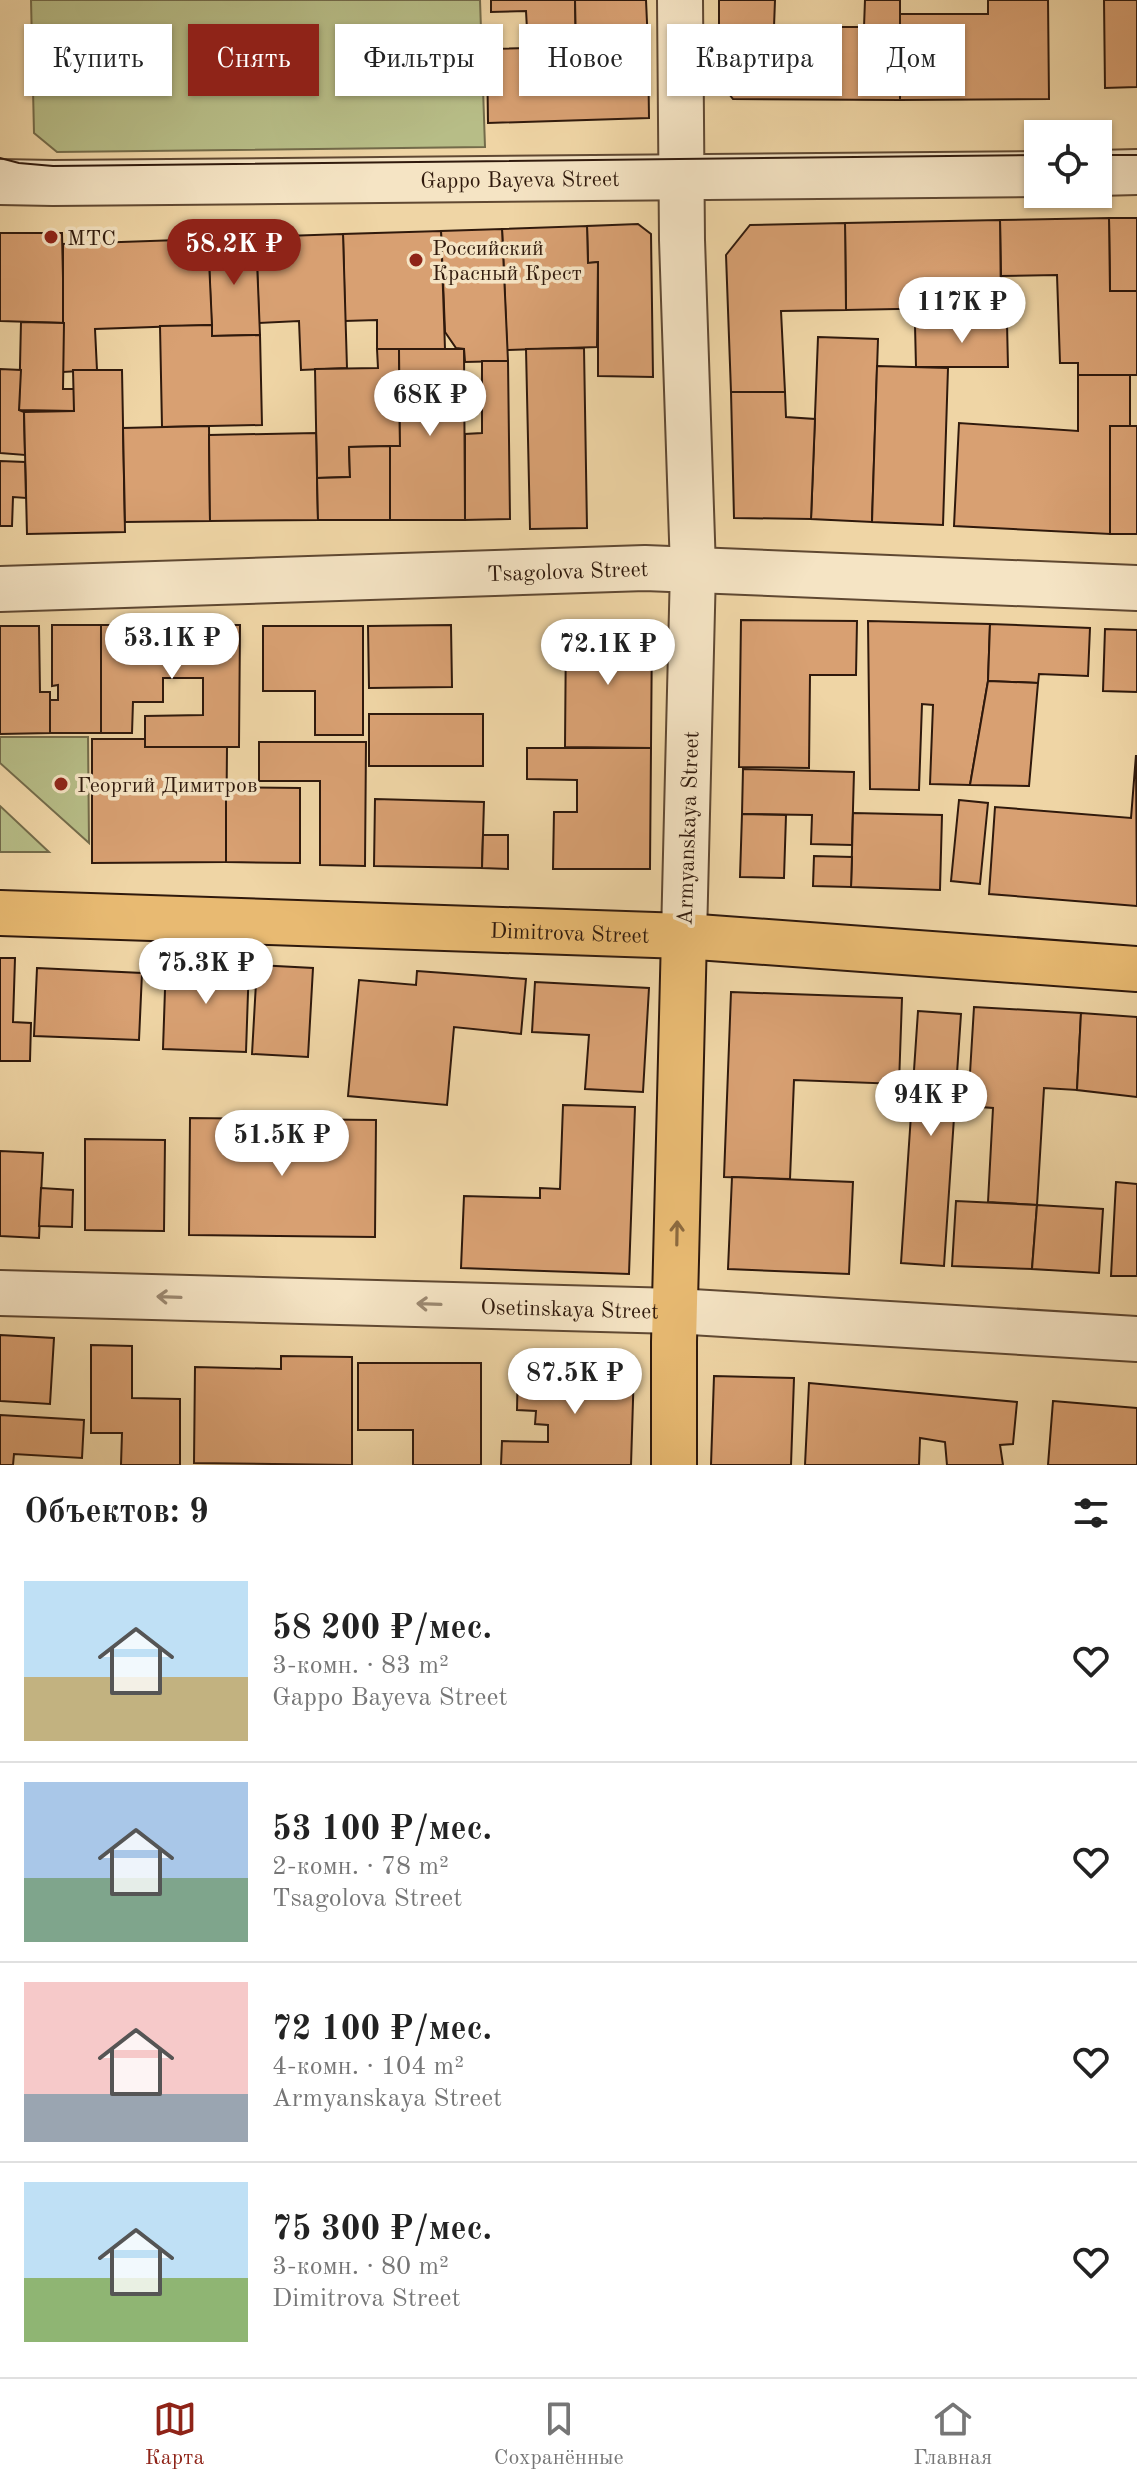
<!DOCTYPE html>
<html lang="ru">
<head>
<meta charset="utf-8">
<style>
  body { margin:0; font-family:"Old Standard TT",serif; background:#f2f2f2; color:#222; height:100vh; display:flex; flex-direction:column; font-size:30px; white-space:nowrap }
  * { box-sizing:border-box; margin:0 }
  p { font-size:26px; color:#767676 }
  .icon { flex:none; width:44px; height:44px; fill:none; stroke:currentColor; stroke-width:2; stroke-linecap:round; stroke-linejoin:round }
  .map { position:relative; height:1465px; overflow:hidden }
  .panel { display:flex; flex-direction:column; background:#fff; flex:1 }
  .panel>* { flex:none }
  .banner { position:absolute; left:24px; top:24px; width:1090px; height:72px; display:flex; gap:16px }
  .controls { position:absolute; left:1024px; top:120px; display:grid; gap:16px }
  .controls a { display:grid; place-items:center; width:88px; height:88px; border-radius:0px; background:#fff; box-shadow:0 2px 6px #0004; font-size:40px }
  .price { position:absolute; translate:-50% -68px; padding:0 18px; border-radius:28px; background:#fff; color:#222; font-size:26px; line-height:52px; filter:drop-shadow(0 2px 4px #0008) }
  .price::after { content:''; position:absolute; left:50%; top:48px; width:24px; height:18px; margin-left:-12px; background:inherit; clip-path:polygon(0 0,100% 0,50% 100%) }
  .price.on { background:#8f2418; color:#fff }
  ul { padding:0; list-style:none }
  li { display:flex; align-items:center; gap:24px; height:200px; padding:0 24px }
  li+li { border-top:2px solid #e0e0e0 }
  li span { display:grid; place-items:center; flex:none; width:224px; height:160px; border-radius:0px; color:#555 }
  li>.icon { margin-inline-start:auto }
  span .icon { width:96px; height:96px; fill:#fffc; stroke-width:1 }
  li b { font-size:34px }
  h2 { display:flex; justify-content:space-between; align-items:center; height:96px; padding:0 24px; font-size:34px }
  .chip { padding:0 28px; border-radius:0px; background:#fff; box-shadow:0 2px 6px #0004; font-size:28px; line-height:72px }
  .chip.on { background:#8f2418; color:#fff }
  .menu { display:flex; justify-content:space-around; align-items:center; height:112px; border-top:2px solid #e0e0e0; background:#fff; font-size:22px; color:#767676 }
  .menu a { display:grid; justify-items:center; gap:4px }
  .menu .on { color:#8f2418 }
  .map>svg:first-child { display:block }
</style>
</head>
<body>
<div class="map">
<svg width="1137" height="1465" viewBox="0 0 1137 1465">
  <rect width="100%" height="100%" fill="#efd5a5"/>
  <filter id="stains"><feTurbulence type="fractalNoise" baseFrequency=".0025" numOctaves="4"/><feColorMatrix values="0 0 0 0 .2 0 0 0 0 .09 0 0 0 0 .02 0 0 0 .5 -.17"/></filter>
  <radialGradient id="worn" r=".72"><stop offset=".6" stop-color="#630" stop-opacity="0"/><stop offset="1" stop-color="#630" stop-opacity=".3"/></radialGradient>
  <g fill="#b7bd87" stroke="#736b4a" stroke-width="2">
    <path d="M31,0h449l5,147 -428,5 -23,-19z"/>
    <path d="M0,737h88l1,106 -89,-80z"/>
    <path d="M0,806l49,46h-49z"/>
  </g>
  <g fill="#d8a072" stroke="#2f190c" stroke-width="2">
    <path d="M491,0h84l1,47 -48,1 -2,-37 -35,1z"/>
    <path d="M575,0h71l2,45 -72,2z"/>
    <path d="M719,0h56l-1,27h90l1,-27h35v100l-167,-1 -14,-18z"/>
    <path d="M988,0h60l1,99 -149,1v-86h88z"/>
    <path d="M1104,0h33v87l-32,1z"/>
    <path d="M648,45l1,73 -161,5 -1,-74z"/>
    <path d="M1109,218h28v73h-27z"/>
    <path d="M1109,218l1,73h27v84h-59v-12h-18l-3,-88 -56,1 -1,-56z"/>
    <path d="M1000,220l1,87 -155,3 -1,-87z"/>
    <path d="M845,223l1,87 -65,1 4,81h-54l-5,-137 24,-30z"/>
    <path d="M638,224l13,10 2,143 -55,-1v-114l-10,1 -1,-37z"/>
    <path d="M587,226l1,37 10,-1 -1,85 -90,3 -5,-121z"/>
    <path d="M502,229l6,132 -43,1 -1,-13 -8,-1 -11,-16 -4,-101z"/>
    <path d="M441,231l4,118h-68v-29l-32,1 -2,-87z"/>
    <path d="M0,233h62l2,90 -64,-2z"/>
    <path d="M343,234l4,134 -46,2 -2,-49 -40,2 -3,-86z"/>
    <path d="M256,237l4,98 -48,1 -4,-97z"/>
    <path d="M208,239l4,86 -117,4 2,41 -34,2v-128z"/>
    <path d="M21,322l43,1 -1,66h11v22l-55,-1z"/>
    <path d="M1007,323l1,44h-92l-1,-42z"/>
    <path d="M212,325v11l48,-1 2,90 -100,2 -2,-101z"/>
    <path d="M818,337l60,2 -6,183 -61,-3z"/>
    <path d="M584,348l3,180 -57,1 -4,-180z"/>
    <path d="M377,349h22l1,97 -51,1 1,30 -33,1 -2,-109 63,-1z"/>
    <path d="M399,349h65l1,171h-75v-74h10z"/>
    <path d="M482,361h26l2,158 -45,1v-86l17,-1z"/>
    <path d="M877,366l71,2 -5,157 -71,-3z"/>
    <path d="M0,369l21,1 -2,40 5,2 1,43 -25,-2z"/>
    <path d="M73,370h49l3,162 -98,2 -3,-122 50,-1z"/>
    <path d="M1078,375h52v51h-20v108l-156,-8 5,-103 119,8z"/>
    <path d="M731,392h54l1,25 29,2 -4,100 -77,-1z"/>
    <path d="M209,426l1,95 -85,1 -2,-94z"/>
    <rect x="1110" y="426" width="27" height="108"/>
    <path d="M316,433l2,87 -108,1 -1,-86z"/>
    <path d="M390,446v74h-72l-1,-42 33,-1 -1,-30z"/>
    <path d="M0,461l25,1 1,36 -13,-1 -1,29h-12z"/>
    <path d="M741,620l116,1 -1,54h-46l-1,93 -70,-1z"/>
    <path d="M868,621l122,3 -2,57 -18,104 -40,-1 3,-79 -11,-1 -3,86 -49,-1z"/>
    <path d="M990,624l100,4 -2,48 -49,-2 -1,9 -50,-2z"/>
    <path d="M52,625h49v108h-51v-33h8v-15l-6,1z"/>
    <path d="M101,625h139l-1,122h-94v-31l58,-1v-37h-40v24h-30l-1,31h-31z"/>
    <path d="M451,625l1,62 -83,1 -1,-62z"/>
    <path d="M0,626h39l1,66h10v41l-50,1z"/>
    <path d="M263,626h100v109h-48v-44h-52z"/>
    <path d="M566,626l86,1 -1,121 -86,-1z"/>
    <path d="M1105,629l32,1v62l-34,-1z"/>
    <path d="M988,681l50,2 -9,103 -59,-1z"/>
    <rect x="369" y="714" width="114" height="52"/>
    <path d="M92,739h53v8h82l-1,115 -134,1z"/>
    <path d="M259,742h107l-1,124 -45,-1v-84h-61z"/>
    <path d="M527,748h124l-1,121h-97l1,-57h23v-32l-50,-1z"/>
    <path d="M1136,755l1,151 -148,-12 6,-87 136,11z"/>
    <path d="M743,769l111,3 -2,73 -41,-1 1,-29 -70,-1z"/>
    <path d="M226,787l74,1v75l-74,-1z"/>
    <path d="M375,799l109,3 -2,66 -108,-2z"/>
    <path d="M959,800l29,3 -8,81 -29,-3z"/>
    <path d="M853,813l89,2 -2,75 -89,-3z"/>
    <path d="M742,814l44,1 -2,63 -44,-1z"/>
    <path d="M483,835h25v34l-26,-1z"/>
    <path d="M814,856l38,1 -1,30 -38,-1z"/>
    <path d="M0,958h15l-2,64 18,1 -1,38h-30z"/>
    <path d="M166,960l83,3 -3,89 -83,-3z"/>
    <path d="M257,965l56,3 -5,89 -56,-3z"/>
    <path d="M37,968l105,5 -3,67 -105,-4z"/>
    <path d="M417,971l109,8 -5,55 -67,-7 -7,78 -99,-9 11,-116 57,5z"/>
    <path d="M535,982l114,6 -6,104 -58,-3 4,-54 -57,-3z"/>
    <path d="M731,992l171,6 -3,86 -105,-4 -4,99 -66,-2z"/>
    <path d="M974,1007l107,6 -4,77 -33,-2 -7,117 -49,-3 5,-94 -25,-2z"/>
    <path d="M918,1011l43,3 -17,252 -43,-3z"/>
    <path d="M1081,1013l56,4v80l-60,-7z"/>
    <path d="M563,1105l72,2 -6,167 -168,-6 3,-72 76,2v-10l20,1z"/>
    <path d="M190,1118l186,2 -1,117 -186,-2z"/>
    <path d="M85,1139l80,1 -1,91 -79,-1z"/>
    <path d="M0,1151l43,2 -4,85 -39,-2z"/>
    <path d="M732,1177l121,5 -4,92 -121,-5z"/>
    <path d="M1116,1182l21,2v92h-26z"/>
    <path d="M41,1188l32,2 -1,37 -33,-1z"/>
    <path d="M956,1201l81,4 -5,64 -80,-3z"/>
    <path d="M1037,1205l66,4 -4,64 -67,-4z"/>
    <path d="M0,1335l54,3 -4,66 -50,-3z"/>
    <path d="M91,1345l41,1v52l48,1v66h-59l1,-32h-31z"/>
    <path d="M281,1356l71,1v108l-158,-2 1,-96 86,2z"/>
    <path d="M358,1363h123v102h-68v-35h-55z"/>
    <path d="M518,1364l116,4 -3,97h-130l1,-24 46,1v-17l-13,-1 1,-13 -19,-1z"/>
    <path d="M714,1376l80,2 -3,87h-80z"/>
    <path d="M809,1383l208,19 -4,42 -13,1 3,20h-56l-2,-23 -25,-4 -1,27h-114z"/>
    <path d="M1053,1401l84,7v57h-89z"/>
    <path d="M0,1415l84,5 -2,38 -68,-4 -1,11h-13z"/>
  </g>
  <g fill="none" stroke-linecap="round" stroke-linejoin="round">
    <g stroke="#5f4832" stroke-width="48">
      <g id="minor">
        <path d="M680,0l2,240 11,329 -9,367"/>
        <path d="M1098,173l39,-1"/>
        <path id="s1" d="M0,182l53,1 985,-9"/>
        <path id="s2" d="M0,589l645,-21 492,20"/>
        <path id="s3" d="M0,1293l675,18 462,28"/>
      </g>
    </g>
    <g stroke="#2f190c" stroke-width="48">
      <g id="major">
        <path id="s4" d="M0,913l684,23 453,33"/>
        <path d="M674,1465v-123l10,-406"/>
      </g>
    </g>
    <use href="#minor" stroke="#f5e4c4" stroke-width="44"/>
    <use href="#major" stroke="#e8ba72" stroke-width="44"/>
    <g stroke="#2f190c" stroke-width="2">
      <path d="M1098,155h39"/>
      <path d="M0,158l19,5 34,3 985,-11"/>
    </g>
  </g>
  <defs><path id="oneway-shaft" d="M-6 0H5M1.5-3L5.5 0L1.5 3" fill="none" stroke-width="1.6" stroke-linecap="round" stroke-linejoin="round" transform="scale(2)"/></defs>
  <use stroke="#8c6a3f" href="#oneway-shaft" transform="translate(677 1233) rotate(-89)"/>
  <g stroke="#9c8971">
    <use href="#oneway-shaft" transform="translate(169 1297) rotate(-178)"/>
    <use href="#oneway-shaft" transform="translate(429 1304) rotate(-178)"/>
  </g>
  <g fill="#8f2418" stroke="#f5e4c4" stroke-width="3">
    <circle cx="51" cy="237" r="8"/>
    <circle cx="416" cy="260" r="8"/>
    <circle cx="61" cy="784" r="8"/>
  </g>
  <g text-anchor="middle" stroke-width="7" stroke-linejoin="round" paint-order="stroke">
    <g font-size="22" fill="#2f190c" stroke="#f5e4c4">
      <text dy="8" stroke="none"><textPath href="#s1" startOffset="520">Gappo Bayeva Street</textPath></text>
      <text dy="8" stroke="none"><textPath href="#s2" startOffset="568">Tsagolova Street</textPath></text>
      <text transform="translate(687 828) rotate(-88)" y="8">Armyanskaya Street</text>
      <text dy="8" stroke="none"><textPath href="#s4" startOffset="570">Dimitrova Street</textPath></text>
      <text dy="8" stroke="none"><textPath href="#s3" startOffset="570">Osetinskaya Street</textPath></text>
    </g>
    <g font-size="22" fill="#2f190c" stroke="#f5e4c4" text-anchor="start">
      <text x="67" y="245">МТС</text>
      <text x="432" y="255">Российский<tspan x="432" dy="25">Красный Крест</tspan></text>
      <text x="77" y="792">Георгий Димитров</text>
    </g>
  </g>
  <rect width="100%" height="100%" filter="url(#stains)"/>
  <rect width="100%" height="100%" fill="url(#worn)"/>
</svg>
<div class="controls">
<a><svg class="icon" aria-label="locate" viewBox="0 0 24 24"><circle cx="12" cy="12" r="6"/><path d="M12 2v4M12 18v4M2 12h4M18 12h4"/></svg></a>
</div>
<b class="price on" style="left:234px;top:287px">58.2K ₽</b>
<b class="price" style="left:962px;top:345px">117K ₽</b>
<b class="price" style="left:430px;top:438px">68K ₽</b>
<b class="price" style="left:172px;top:681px">53.1K ₽</b>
<b class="price" style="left:608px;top:687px">72.1K ₽</b>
<b class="price" style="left:206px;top:1006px">75.3K ₽</b>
<b class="price" style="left:931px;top:1138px">94K ₽</b>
<b class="price" style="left:282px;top:1178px">51.5K ₽</b>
<b class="price" style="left:575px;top:1416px">87.5K ₽</b>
<div class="banner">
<a class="chip">Купить</a>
<a class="chip on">Снять</a>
<a class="chip">Фильтры</a>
<a class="chip">Новое</a>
<a class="chip">Квартира</a>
<a class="chip">Дом</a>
</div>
</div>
<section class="panel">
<h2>Объектов: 9<svg class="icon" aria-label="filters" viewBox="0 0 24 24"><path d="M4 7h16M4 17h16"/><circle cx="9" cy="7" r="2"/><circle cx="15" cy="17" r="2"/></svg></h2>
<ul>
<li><span style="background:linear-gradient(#bfe0f5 60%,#c2b280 0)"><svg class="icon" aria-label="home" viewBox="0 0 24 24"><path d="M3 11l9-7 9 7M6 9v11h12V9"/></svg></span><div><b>58 200 ₽/мес.</b><p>3-комн. · 83 m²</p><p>Gappo Bayeva Street</p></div><svg class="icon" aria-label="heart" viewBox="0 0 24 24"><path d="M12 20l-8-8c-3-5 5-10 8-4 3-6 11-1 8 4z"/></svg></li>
<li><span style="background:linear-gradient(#a9c7e8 60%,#7fa58c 0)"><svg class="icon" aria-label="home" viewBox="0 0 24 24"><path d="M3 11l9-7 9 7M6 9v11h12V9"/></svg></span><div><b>53 100 ₽/мес.</b><p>2-комн. · 78 m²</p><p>Tsagolova Street</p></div><svg class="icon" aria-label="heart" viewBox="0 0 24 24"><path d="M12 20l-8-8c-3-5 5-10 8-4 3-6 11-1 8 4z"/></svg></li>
<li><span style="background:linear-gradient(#f6c9c9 70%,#9aa5b1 0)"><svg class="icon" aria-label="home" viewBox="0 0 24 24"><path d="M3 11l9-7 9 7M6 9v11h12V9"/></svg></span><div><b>72 100 ₽/мес.</b><p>4-комн. · 104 m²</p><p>Armyanskaya Street</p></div><svg class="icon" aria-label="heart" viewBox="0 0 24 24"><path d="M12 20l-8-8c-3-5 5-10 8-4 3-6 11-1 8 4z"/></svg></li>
<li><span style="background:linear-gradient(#bfe0f5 60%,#8fb573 0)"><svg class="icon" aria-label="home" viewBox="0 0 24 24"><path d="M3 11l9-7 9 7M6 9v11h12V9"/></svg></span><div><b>75 300 ₽/мес.</b><p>3-комн. · 80 m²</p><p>Dimitrova Street</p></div><svg class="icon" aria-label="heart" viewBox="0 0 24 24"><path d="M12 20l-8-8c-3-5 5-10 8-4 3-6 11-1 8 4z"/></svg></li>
</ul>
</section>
<nav class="menu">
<a class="on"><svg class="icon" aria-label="map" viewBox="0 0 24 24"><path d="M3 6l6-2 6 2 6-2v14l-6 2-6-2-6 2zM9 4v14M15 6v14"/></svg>Карта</a>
<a><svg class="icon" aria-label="saved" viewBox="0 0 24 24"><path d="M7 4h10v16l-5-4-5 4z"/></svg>Сохранённые</a>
<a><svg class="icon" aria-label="home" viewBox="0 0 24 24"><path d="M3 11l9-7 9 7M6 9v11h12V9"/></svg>Главная</a>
</nav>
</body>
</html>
